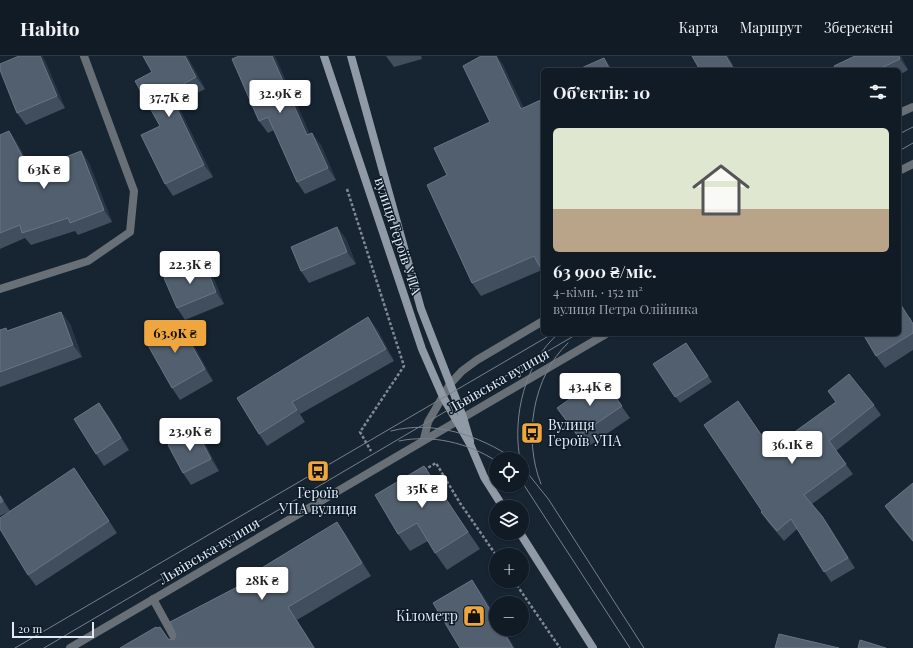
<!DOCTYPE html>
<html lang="uk">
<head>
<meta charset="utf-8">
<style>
  body { margin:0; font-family:"Playfair Display",serif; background:#1e2832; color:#f1f3f6; height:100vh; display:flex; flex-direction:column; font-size:15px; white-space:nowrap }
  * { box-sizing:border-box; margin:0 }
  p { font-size:13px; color:#9ca1a7 }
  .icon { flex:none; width:22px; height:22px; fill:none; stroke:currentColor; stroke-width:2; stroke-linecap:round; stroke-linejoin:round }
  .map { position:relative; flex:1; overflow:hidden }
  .sheet { position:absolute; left:541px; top:12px; width:360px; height:268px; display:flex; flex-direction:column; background:#111b26; border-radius:6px; box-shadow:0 1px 3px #0004,0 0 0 1px #303943 }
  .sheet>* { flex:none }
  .tools { position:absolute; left:489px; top:396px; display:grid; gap:8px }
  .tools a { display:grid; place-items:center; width:40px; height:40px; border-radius:50%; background:#111b26; box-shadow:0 1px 3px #0004,0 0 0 1px #303943; font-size:20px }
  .scale { position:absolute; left:12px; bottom:10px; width:82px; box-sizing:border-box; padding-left:4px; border:2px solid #e2ebf5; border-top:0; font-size:11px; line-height:14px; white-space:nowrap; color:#e2ebf5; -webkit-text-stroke:3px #0d1a28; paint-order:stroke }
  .price { position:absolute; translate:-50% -34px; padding:0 9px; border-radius:4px; background:#fff; color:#222; font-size:13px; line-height:26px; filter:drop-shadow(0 1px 2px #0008) }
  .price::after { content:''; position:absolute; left:50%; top:24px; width:12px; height:9px; margin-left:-6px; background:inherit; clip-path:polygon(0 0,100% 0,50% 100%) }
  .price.selected { background:#f0a63f; color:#111 }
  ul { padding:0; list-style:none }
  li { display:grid; align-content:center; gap:8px; height:212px; padding:0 12px }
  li+li { border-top:1px solid #303943 }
  li span { display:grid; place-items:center; height:124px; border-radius:6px; color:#555 }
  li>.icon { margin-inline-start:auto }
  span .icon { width:72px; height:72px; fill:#fffc; stroke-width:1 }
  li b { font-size:17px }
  h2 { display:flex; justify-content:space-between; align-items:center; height:48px; padding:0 12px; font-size:17px }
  header { display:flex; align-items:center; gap:24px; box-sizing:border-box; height:56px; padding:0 20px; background:#111b26; border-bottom:1px solid #303943 }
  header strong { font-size:19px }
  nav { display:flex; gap:22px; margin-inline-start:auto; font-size:14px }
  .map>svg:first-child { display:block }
</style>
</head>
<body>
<header>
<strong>Habito</strong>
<nav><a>Карта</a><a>Маршрут</a><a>Збережені</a></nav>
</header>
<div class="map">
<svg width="913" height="592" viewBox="0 0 913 592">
  <rect width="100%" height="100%" fill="#172432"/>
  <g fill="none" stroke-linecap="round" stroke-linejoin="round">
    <g stroke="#7e8995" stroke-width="2.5" stroke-dasharray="3 2" stroke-linecap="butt">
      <path d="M347,133l57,177 -44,66 11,19"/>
      <path d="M424,414l12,-7 24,40 36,52"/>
      <path d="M514,525l46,67"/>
    </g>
    <path stroke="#686f76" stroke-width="8" d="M153,543l27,49"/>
    <g stroke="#686f76" stroke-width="8">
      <path d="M899,57l14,-6"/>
      <path d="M899,115l14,-7"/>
      <path d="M0,233l88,-28 42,-29 4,-41 -50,-135"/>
      <path d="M424,383l4,-17 22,-38 12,-13 15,-11 66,-39"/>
      <path d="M70,592l536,-314"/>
    </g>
    <g stroke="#8f9aa6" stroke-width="8">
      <path d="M324,0l98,293 21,48 27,47 14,33 19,30"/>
      <path d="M351,0l70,253 42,108 7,24"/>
      <path d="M520,477l73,115"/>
    </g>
    <g stroke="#76818d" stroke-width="1">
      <path d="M899,78l14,-7"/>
      <path d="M899,95l14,-8"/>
      <path d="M391,375c42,-11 88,4 123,28"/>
      <path d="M399,385c32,-7 70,2 97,20"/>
      <path d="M520,403c-8,-42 5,-97 38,-125"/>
      <path d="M522,410l27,34 95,148"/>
      <path d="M522,426l108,166"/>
      <path d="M541,428c-18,-45 -9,-107 27,-141"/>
      <path d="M15,592l537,-314"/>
      <path d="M44,592l533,-314"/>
    </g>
  </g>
  <g fill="#404e5d">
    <path d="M19,0h23l3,5 20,47 -39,17 -9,-12z"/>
    <path d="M187,0l18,33 -28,15 36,73 -40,19 -8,-12 -5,-58 -8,-54z"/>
    <path d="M386,0h35l1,3 -28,8z"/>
    <path d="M855,0h46l7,14 -9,5v-5h-63z"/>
    <path d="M232,3l89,86 15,35 -31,14 -8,-12 -23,-52 -6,3 -9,-12z"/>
    <path d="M502,7l21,45 20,-9v173l-1,-2 -61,26 -9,-13 18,-161z"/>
    <path d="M9,75l8,12 15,28 49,-20 8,12 23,59 -34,13 -3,-4 -44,14 -6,-7 -25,11v-114z"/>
    <path d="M337,171l9,12 10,25 -47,19 -8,-12z"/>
    <path d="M204,206l8,12 12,30 -39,16 -8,-12z"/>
    <path d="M61,256l9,12 12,33 -82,30v-57l8,1z"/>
    <path d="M910,261l3,6v27l-28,18 -9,-12z"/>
    <path d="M377,273l17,32 -94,53 5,8 -38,24 -8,-12 -22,-36z"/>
    <path d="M187,277l26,48 -33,19 -8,-12z"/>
    <path d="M686,287l26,39 -32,21 -27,-39z"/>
    <path d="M601,321l29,41 -44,30 -29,-40z"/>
    <path d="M828,335l46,14 7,10 -45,36 17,23 -41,30 17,22 26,42 -24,14 -34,-53 -13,12 -16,-19 -7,-10 1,-1 10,-62 64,-47z"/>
    <path d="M108,359l21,35 -25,16 -8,-12z"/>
    <path d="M204,386l15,29 -28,14 -8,-12z"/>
    <path d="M74,412l43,65 -81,53 -8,-11z"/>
    <path d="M435,427l45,66 -33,21 -12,-17 -7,-12 -18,10 -12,-17z"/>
    <path d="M913,427v59l-20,-24 -8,-12z"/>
    <path d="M0,438l10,17 -10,5z"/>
    <path d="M337,466l9,13 25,41 -74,44 18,28h-195l36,-21 1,1 3,-1 9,12 5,1 2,-5 -6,-13 69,-36 -2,-3z"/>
  </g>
  <g fill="#283645">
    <path d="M40,0h2l3,5 20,47 -8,-12z"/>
    <path d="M185,0h2l18,33 -9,-12z"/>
    <path d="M272,0h3l41,91 -9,-12z"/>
    <path d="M496,0h1l5,7 29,59 -10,-13z"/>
    <path d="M726,0h2l8,14h-2z"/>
    <path d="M899,0h2l7,14 -8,-11z"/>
    <path d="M604,2l9,12h-3z"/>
    <path d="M169,36l8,12 36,73 -9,-12z"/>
    <path d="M9,75l8,12 22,40 -9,-12z"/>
    <path d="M312,77l9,12 15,35 -8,-12z"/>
    <path d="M81,95l8,12 23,59 -8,-12z"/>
    <path d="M337,171l9,12 10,25 -9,-12z"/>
    <path d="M204,206l8,12 12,30 -8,-12z"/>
    <path d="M61,256l9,12 12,33 -9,-12z"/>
    <path d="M368,261l9,12 17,32 -8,-12z"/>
    <path d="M178,265l9,12 26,48 -8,-12z"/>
    <path d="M292,346l8,12 5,8 -8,-12z"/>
    <path d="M99,347l9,12 21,35 -8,-12z"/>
    <path d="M196,374l8,12 15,29 -8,-12z"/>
    <path d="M0,438l10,17 -7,-10 -3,-5z"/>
    <path d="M822,460l7,10 26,42 -7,-10z"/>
    <path d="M337,466l9,13 25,41 -9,-13z"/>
    <path d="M472,524l11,15 13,22v3z"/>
    <path d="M288,551l9,13 18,28h-1z"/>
    <path d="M502,573h1l12,19h-2z"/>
  </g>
  <g fill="#525f6e" stroke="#687583">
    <path d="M19,0h21l17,40 -40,17 -17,-43v-6z"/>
    <path d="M143,0h42l11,21 -27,15 35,73 -39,19 -24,-49 19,-9 -25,-45 17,-9z"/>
    <path d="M239,0h33l35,79 5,-2 16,35 -31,14 -29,-65 -9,4 -27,-62z"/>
    <path d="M481,0h15l25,53 22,-10v49l-3,1 3,5v112l-3,1 -6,-11 -62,27 -45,-98 20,-10 -13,-27 56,-26 -27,-56z"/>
    <path d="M692,0h34l8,14h-34z"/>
    <path d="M855,0h44l1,3 -23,11h-41l-2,-4z"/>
    <path d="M604,2l6,12h-33z"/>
    <path d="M9,75l21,40 51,-20 23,59 -34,13 -2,-5 -46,15 -2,-8 -20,8v-98z"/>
    <path d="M337,171l10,25 -46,19 -10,-24z"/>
    <path d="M204,206l12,30 -39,16 -13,-30z"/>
    <path d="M901,249l12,19v9l-37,23 -13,-22h36v-27z"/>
    <path d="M61,256l12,33 -73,27v-42l6,-2 1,3z"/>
    <path d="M368,261l18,32 -94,53 5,8 -38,24 -22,-36z"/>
    <path d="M178,265l27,48 -33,19 -27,-48z"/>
    <path d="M686,287l22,33 -33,21 -22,-33z"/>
    <path d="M849,318l25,31 -45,36 17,23 -42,31 18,21 26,42 -24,14 -33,-53 -14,12 -16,-19 1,-1 -58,-86 34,-24 33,48 65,-47 -8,-11z"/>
    <path d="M601,321l21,29 -44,30 -21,-28z"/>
    <path d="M99,347l22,35 -25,16 -22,-35z"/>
    <path d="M196,374l15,29 -28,14 -15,-28z"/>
    <path d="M424,410l44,66 -33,21 -18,-30 -19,11 -23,-39z"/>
    <path d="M74,412l35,53 -81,54 -28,-46v-11z"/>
    <path d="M913,427v58l-28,-35z"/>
    <path d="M0,440l3,5 -3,2z"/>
    <path d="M337,466l25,41 -74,44 26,41h-194l36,-21 1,1 3,-1 8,12 6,1 2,-5 -6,-13 69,-36 -2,-3z"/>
    <path d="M472,524l24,40v9h6l11,19h-53l-27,-45z"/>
    <path d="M779,578l60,14h-64z"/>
    <path d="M860,584l26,8h-28z"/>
  </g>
  <defs>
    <g id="bus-square" transform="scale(1.15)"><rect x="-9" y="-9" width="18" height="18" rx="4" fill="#f0a63f" stroke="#0d1a28"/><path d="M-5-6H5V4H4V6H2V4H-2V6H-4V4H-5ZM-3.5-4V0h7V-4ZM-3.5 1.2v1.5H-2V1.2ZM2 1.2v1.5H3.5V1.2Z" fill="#111"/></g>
    <g id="shop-square" transform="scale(1.15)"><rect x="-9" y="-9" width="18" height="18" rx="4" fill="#f0a63f" stroke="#0d1a28"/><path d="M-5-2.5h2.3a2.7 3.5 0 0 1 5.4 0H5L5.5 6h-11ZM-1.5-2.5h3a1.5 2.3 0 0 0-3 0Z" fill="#111"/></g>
  </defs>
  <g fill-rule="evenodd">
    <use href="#bus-square" x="532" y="377"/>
    <use href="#bus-square" x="318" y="415"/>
    <use href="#shop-square" x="474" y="560"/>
  </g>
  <g text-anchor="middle" stroke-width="3" stroke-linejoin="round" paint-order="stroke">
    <g font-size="14" fill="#e2ebf5" stroke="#0d1a28">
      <text transform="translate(398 180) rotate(72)" y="5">вулиця Героїв УПА</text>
      <text transform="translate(498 325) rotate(-30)" y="5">Львівська вулиця</text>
      <text transform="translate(209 495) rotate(-31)" y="5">Львівська вулиця</text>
    </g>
    <g font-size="14" fill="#e2ebf5" stroke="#0d1a28" text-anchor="start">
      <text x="548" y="374">Вулиця<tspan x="548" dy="16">Героїв УПА</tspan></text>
      <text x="318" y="442" text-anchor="middle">Героїв<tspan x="318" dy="16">УПА вулиця</tspan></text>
      <text x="458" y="565" text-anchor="end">Кілометр</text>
    </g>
  </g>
</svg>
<div class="tools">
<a><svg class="icon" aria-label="locate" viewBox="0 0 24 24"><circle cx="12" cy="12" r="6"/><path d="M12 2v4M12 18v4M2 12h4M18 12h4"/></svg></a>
<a><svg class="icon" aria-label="layers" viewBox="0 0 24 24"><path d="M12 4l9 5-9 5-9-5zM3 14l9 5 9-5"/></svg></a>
<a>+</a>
<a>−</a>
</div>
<div class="scale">20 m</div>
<b class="price" style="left:280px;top:58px">32.9K ₴</b>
<b class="price" style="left:169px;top:62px">37.7K ₴</b>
<b class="price" style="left:44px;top:134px">63K ₴</b>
<b class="price" style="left:190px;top:229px">22.3K ₴</b>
<b class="price selected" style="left:175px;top:298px">63.9K ₴</b>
<b class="price" style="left:590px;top:351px">43.4K ₴</b>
<b class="price" style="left:190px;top:396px">23.9K ₴</b>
<b class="price" style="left:792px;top:409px">36.1K ₴</b>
<b class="price" style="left:422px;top:453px">35K ₴</b>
<b class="price" style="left:262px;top:545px">28K ₴</b>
<section class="sheet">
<h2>Об’єктів: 10<svg class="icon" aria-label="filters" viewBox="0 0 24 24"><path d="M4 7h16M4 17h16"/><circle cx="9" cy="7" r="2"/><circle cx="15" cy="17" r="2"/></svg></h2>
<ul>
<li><span style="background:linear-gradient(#dfe7d0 65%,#b9a48a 0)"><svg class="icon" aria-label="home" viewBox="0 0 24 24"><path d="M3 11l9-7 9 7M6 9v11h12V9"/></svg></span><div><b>63 900 ₴/міс.</b><p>4-кімн. · 152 m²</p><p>вулиця Петра Олійника</p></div></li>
</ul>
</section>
</div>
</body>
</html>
